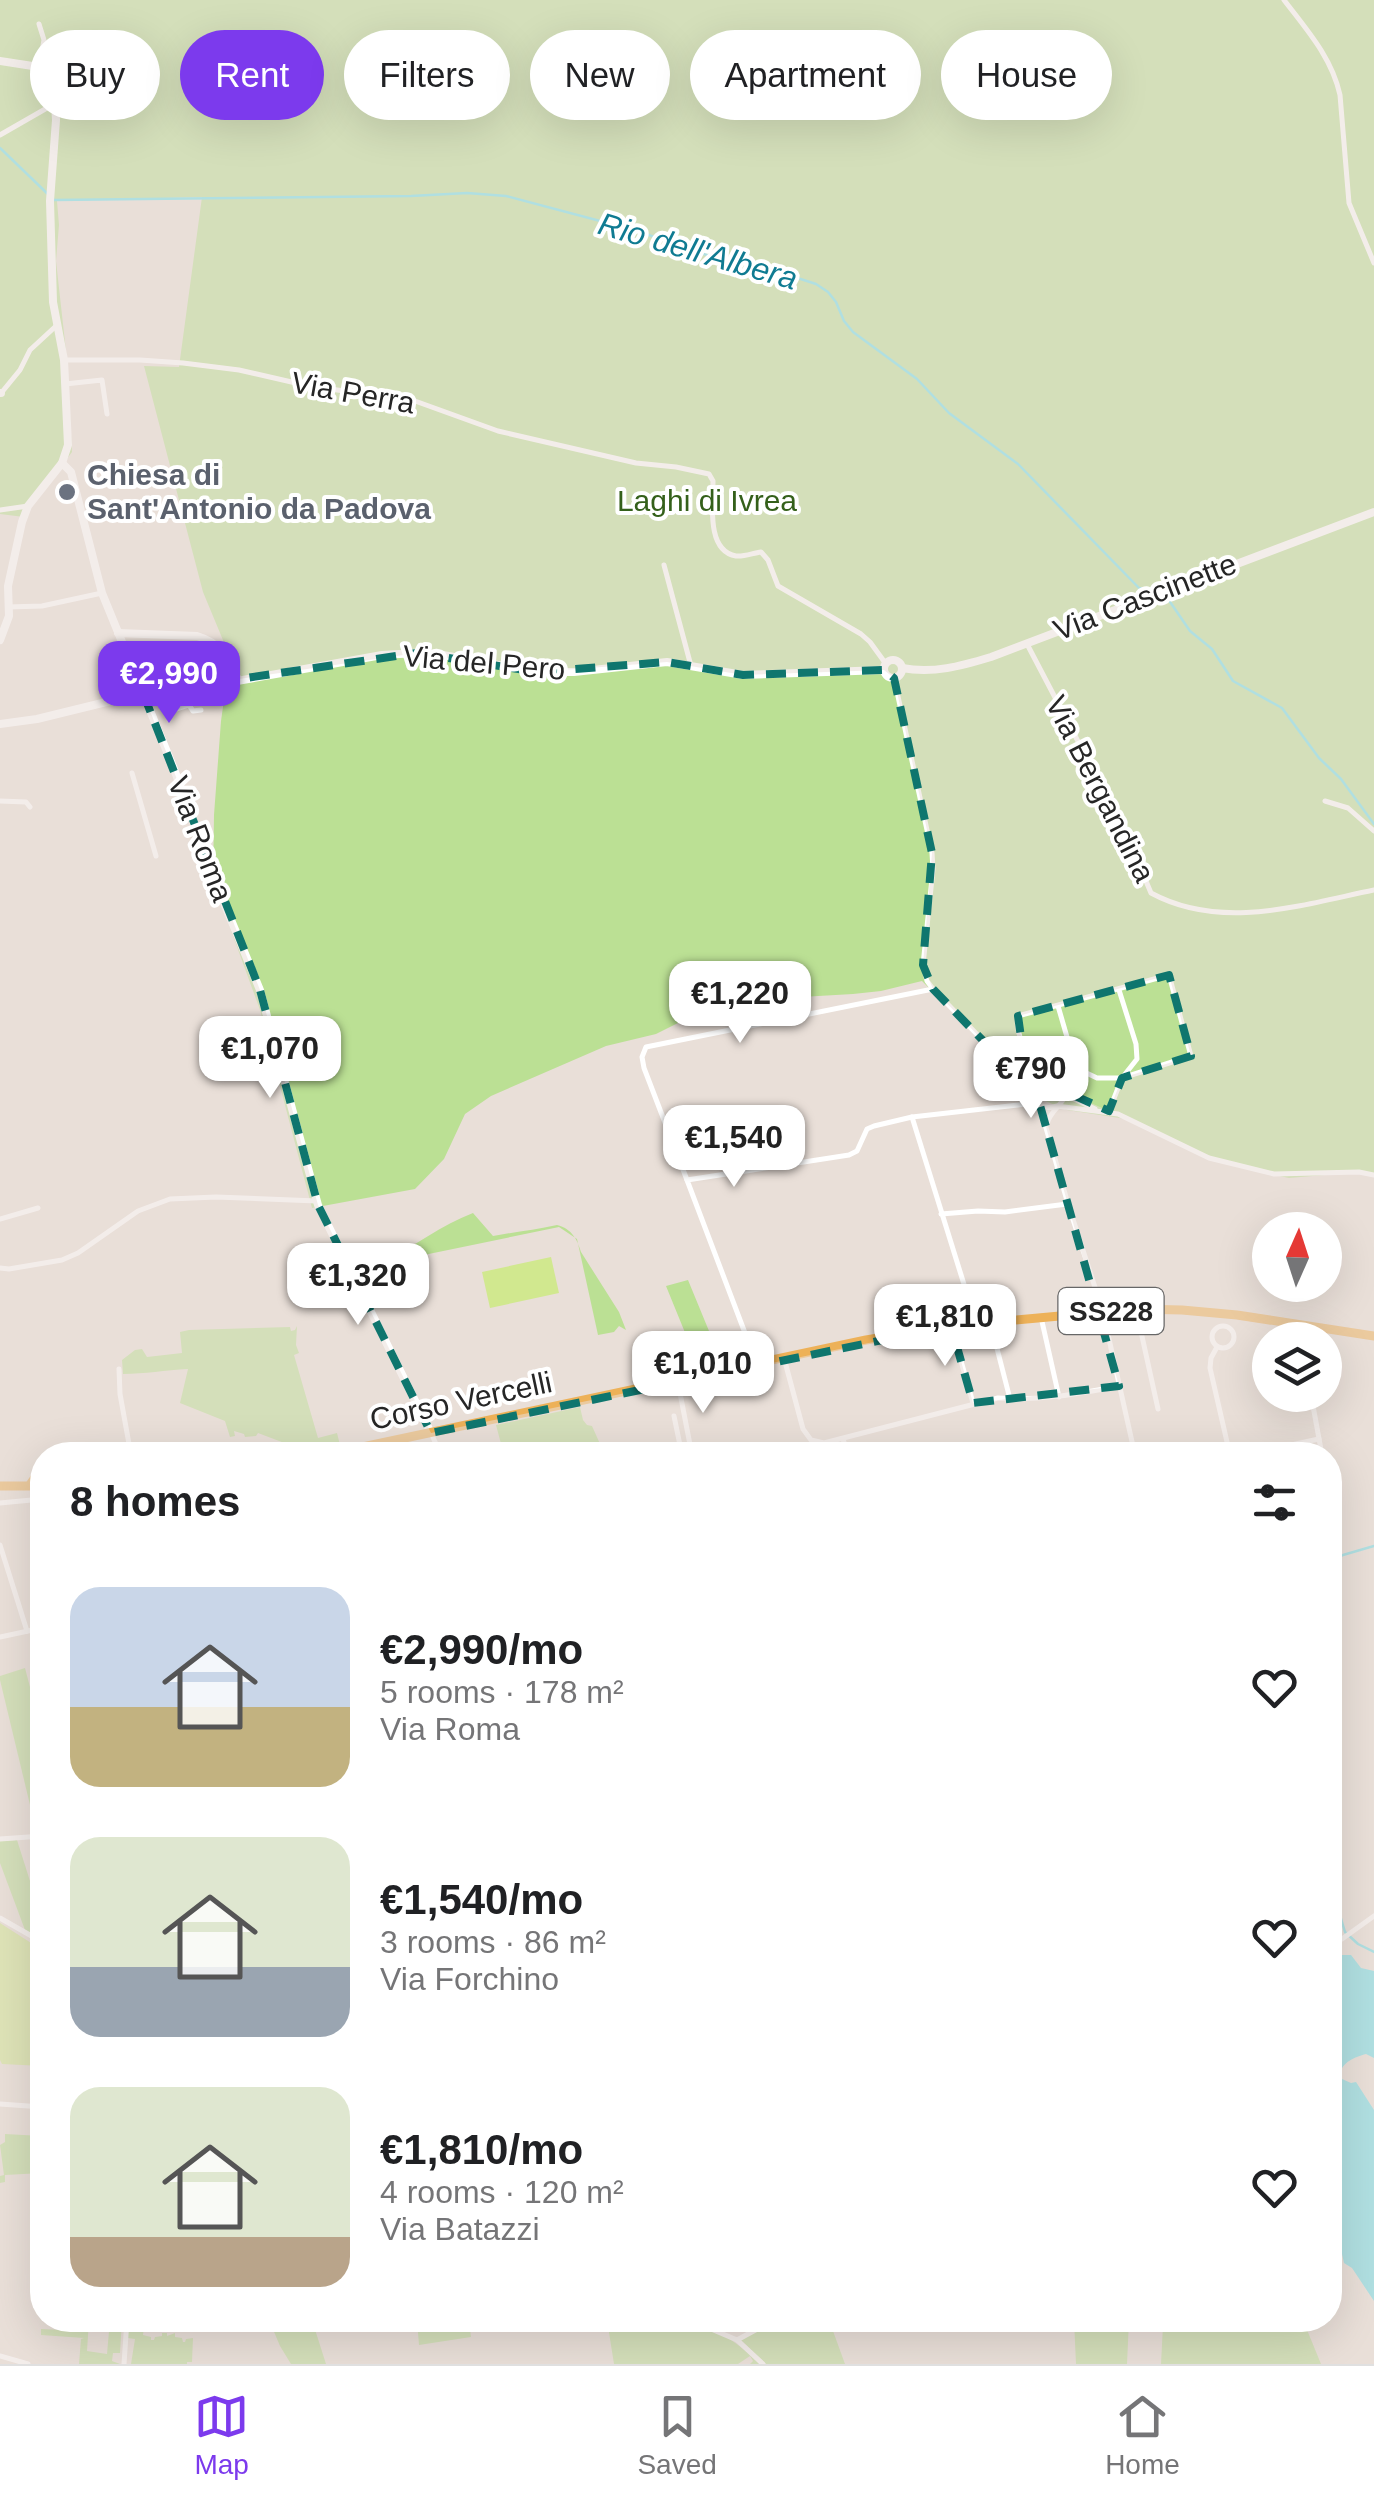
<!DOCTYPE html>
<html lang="en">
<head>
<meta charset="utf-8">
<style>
  body { margin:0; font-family:Helvetica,sans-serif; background:#f2f2f2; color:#202124; height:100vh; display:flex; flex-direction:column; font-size:38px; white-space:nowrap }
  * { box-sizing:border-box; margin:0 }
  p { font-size:32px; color:#757577 }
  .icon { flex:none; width:55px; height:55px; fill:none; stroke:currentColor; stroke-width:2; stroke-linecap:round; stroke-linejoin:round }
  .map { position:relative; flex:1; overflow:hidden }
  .details { position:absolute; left:30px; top:1442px; width:1312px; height:890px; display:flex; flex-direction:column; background:#fff; border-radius:40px; box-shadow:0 10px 40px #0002 }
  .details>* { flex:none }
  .top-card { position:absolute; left:30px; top:30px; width:1315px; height:90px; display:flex; gap:20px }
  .needle { width:65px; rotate:3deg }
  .controls { position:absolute; left:1252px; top:1212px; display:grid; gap:20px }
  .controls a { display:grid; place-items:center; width:90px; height:90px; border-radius:50%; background:#fff; box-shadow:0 10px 40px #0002; font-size:50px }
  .price { position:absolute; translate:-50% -85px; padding:0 22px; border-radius:20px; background:#fff; color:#222; font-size:32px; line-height:65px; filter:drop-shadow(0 2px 5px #0008) }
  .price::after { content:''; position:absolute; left:50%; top:60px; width:30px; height:22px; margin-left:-15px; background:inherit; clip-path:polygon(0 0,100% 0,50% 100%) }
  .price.selected { background:#7c3aed; color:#fff }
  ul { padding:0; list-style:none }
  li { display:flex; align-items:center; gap:30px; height:250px; padding:0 40px }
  li span { display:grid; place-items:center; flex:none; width:280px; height:200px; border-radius:30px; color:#555 }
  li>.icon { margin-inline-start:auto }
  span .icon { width:120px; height:120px; fill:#fffc; stroke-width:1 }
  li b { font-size:42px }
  h2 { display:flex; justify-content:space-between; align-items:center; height:120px; padding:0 40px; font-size:42px }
  .pill { padding:0 35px; border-radius:45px; background:#fff; box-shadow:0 10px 40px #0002; font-size:35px; line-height:90px }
  .pill.selected { background:#7c3aed; color:#fff }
  .tabs { display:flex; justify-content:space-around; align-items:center; height:140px; border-top:2px solid #e0e0e0; background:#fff; font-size:28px; color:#757577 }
  .tabs a { display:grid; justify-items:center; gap:5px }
  .tabs .selected { color:#7c3aed }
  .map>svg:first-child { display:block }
</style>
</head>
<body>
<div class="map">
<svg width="1374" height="2364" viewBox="0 0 1374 2364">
  <rect width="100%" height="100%" fill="#e9dfd8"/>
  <g fill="#bbe094">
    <path d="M0,0h1374v1175l-26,-2 -59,5 -52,-11 -27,-8 -84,-40 -59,-9 -34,-14 -52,-56 -59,-59 -41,10 -28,3 -120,7 -43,16 -34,17 -50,12 -115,50 -26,18 -21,45 -29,30 -103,19 -52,-198 -47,-129 1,-66 7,-94 9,-64 -27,-65 -59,-226 35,1 23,-170 -145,4 2,24 -3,36 11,99 5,92 -48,65 -24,-3z"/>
    <path d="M473,1213l20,23c21,-4 42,-6 64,-11 15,4 20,14 24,27l38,60 7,18 -7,-4 -5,6 -16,3 -21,-96 -18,-12 -174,36v-2c30,-15 56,-36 88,-48z"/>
    <path d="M688,1280l35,85 -28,6 -4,-7 6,-2 -31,-76z"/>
    <path d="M297,1326l-1,19 3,8 -5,2 24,83 19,-5 3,12 -12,3v2l-22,5h-24l6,-1 -1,-10 -29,-11 -2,3 -11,1 -1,-3 -10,-3 1,5 -5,1 -5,-16 -45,-18 8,-34c-23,1 -43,5 -65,5l-1,-14 13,-10 7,-1 5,8 35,-4 -2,-21 9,-2 101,-3 1,4 4,-1z"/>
    <path d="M580,1407l3,13 4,5 5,1 13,29h-101l-8,-30z"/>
    <path d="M25,1668l17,65v101h-5l-37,-154v-4z"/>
    <path d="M17,1840l25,79v21l-17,-10 -25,-67v-22z"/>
    <path d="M5,2134l37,2v37l-37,2v7l-5,1v-7l4,-1 -4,-30 5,-3z"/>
    <path d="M85,2320h4l-2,31 20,3 3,-34h12l-2,33h-7l-1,8 8,3h-41l2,-25 3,-1 -43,-3v-6l43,2z"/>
    <path d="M269,2320h43l14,44h-35l-11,-18z"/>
    <path d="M417,2320h52l2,17 -52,8z"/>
    <path d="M607,2320h50l13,2 2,-2c33,0 65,20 87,44h-9l3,-3 -3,-5 -12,8h-124z"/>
    <path d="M778,2320h51l16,44h-79l-25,-24z"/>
    <path d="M1074,2320h55l-2,44h-51z"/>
    <path d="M1139,2320h164l18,44h-160l2,-39z"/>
    <path d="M128,2326l16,1 -1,8 8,2v3h3l1,-3 7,-1v-3h5v3l8,-3v4l7,1 1,4h2l1,-3 7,-1 -1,24h-5v2h-56l4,-25 -7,-1z"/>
  </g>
  <g fill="#d1e88f">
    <path d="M551,1257l8,36 -69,15 -8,-36z"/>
    <path d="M0,1923l42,27v116l-40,-2 -2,-4z"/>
  </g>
  <path fill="#6adfec" d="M1330,1955h21l10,13 13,3v87l-8,-4c-11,3 -24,8 -26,20l2,5 9,4 5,-1 18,28v191l-22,-33 -8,-5 -2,-9 -12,-8z"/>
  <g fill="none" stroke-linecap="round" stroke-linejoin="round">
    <g stroke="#6adfec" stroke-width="2.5">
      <path d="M0,148l54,52 357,-4 56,-3 39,3 128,34 73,25 38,6 71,23 12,8 8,10 8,19 9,11 64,47 32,34 69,51 121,124 17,1 3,2"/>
      <path d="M1166,596l24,35 22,18 21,32 49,27 37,50 22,21 33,45"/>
      <path d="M1330,1562l13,-7 31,-9"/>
      <path d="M1330,1882l15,50 13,12 16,8"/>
    </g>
    <g stroke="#fff" stroke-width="5">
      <path d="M1284,0c23,30 48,58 56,95l9,108 25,60"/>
      <path d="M39,67l5,-27 -5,-16"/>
      <path d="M46,71l99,16"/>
      <path d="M0,135l47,-27 8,-1"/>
      <path d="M64,360h76l43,3 56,7 70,16 106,15 83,30 138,32 40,4 33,7 4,7c0,22 -7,70 23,75 8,1 17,-3 25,-4l7,8 10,26 83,48 9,8 16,22"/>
      <path d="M65,384l37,-4 5,34"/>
      <path d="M2,392l18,-22 10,-20 26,-24"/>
      <path d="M0,510l28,-4"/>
      <path d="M664,565l27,101"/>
      <path d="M8,607l34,-1 60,-13"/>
      <path d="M1027,644l98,187 26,62c70,38 150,12 223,-3"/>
      <path d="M894,678l38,175 1,16 -10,96 4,16 6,8 66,68 23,19 12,1"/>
      <path d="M166,691l5,17 3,2 15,-5 4,6 8,-1"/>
      <path d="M132,773l24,83"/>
      <path d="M0,801l26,1 4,5"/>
      <path d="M1325,801l23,7 26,23"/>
      <path d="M1058,1006l18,62 21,10h25l69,-22 -22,-81 -151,41c-3,12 5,33 13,43l9,1 32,-5"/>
      <path d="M999,1057l26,-8"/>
      <path d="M1022,1076c8,17 12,37 35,30l61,8 91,44 65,16 85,-2 15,3"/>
      <path d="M1029,1088c6,-17 27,-26 36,-6 8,18 -15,26 -18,42"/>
      <path d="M1066,1095l29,14"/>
      <path d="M1040,1107l28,97 35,108 32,143"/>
      <path d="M1109,1111l13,-33 15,-19 -1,-15 -17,-54"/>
      <path d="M912,1117l64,206"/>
      <path d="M687,1180l-43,-112 -2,-11 4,-10 287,-58"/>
      <path d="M941,1214l37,-3 27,1 62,-8"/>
      <path d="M0,1219l38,-11"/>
      <path d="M0,1268l9,1 53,-9 16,-7 60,-42 32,-12 46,-2 101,4"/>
      <path d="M1136,1309l22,100"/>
      <path d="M1041,1317l18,80"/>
      <path d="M991,1325l19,74"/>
      <path d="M1301,1325l1,15"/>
      <circle cx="1223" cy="1337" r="11"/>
      <path d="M951,1326l22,77"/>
      <path d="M1217,1347l-6,11 -1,10 20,87"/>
      <path d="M784,1358l19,71 8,11 13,3 174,-45c42,3 80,-4 121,-12"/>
      <path d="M756,1362l-69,-182 162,-25 8,-4 10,-22 7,-3 38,-9 123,-14"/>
      <path d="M119,1369l1,25 11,61"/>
      <path d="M681,1380l-1,13 12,62"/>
      <path d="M1311,1395l11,60"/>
      <path d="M674,1416l8,39"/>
      <path d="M431,1433l10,22"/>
      <path d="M843,1439l5,16"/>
      <path d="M1244,1455l75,-16"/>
      <path d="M0,1503l42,-4"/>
      <path d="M0,1545l27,86"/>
      <path d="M0,1637l42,-9"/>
      <path d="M0,1839l42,-3"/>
      <path d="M0,1918l42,24"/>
      <path d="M1330,1941l12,-2 32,-23"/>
      <path d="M0,2104l42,3"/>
      <path d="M690,2320l47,20 26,24"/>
      <path d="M737,2340l37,-20"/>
      <path d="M0,2356l28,8"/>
      <path d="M124,2364l3,-44"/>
    </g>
    <g stroke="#fff" stroke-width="8">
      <path d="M0,61l39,6 7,4 8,16 2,33 -6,81 3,101 11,58 4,85 -6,18 -34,43 -6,16 -14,64 1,30 -9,24"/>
      <path d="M0,393h1"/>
      <path d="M62,463l9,9 31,121 72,176 38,105 48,116 58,215 113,228"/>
      <path d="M118,633l79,3c24,7 32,22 41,44"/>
      <circle cx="893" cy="669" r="9"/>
      <path d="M902,668c31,6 59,-2 89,-11l383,-145"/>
      <path d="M0,724l37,-5 106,-26 72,-8 167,-30 35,-2 26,2 94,17h37l93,-10 76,13 141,-5"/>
    </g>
    <g stroke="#edb158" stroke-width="9">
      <path d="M325,1455l541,-115 85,-14 185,-17 46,1 55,5 137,21"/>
      <path d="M42,1479l-6,-3 -5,7 5,6 6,-3"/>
      <path d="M0,1486h32"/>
    </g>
  </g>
  <path d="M0 0H1374V2364H0ZM417,653l120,19 130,-10 76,13 141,-5 10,8 38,175 -9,112 10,24 95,98 -10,-71 151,-41 22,81 -69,22 -13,33 -77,-34 87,309 -146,17 -22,-77 -520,107 -113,-228 -58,-215 -117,-297z" fill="#e9dfd8" fill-opacity=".55" fill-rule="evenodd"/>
  <path fill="none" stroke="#0f766e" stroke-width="8" stroke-dasharray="20 12" stroke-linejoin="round" d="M417,653l120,19 130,-10 76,13 141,-5 10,8 38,175 -9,112 10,24 95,98 -10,-71 151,-41 22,81 -69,22 -13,33 -77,-34 87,309 -146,17 -22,-77 -520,107 -113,-228 -58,-215 -117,-297z"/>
  <circle fill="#6b7280" stroke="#fff" stroke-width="4" cx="67" cy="492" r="10"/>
  <g text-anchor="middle" stroke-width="8" stroke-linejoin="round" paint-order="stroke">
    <rect fill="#fff" stroke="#676767" stroke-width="2.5" x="1058.5" y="1288" width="105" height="46" rx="8"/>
    <g font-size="28" font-weight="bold" fill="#262626">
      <text x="1111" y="1321">SS228</text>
    </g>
    <g font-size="30" fill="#262626" stroke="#fff">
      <text transform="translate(353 393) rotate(10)" y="10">Via Perra</text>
      <text transform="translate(1145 597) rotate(-21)" y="10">Via Cascinette</text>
      <text transform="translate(484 663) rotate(5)" y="10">Via del Pero</text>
      <text transform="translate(1100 789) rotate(63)" y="10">Via Bergandina</text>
      <text transform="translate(200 839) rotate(69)" y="10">Via Roma</text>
      <text transform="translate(461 1401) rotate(-12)" y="10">Corso Vercelli</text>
    </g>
    <g font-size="30" font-weight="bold" fill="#5b616d" stroke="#fff" text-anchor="start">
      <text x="87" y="485">Chiesa di<tspan x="87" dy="34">Sant'Antonio da Padova</tspan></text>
    </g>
    <g font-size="30" fill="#34601a" stroke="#fff">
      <text x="707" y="511">Laghi di Ivrea</text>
    </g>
    <g font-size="32" font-style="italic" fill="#0f7b92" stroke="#fff">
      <text transform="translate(698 251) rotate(16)" y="11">Rio dell'Albera</text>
    </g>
  </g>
</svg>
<div class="controls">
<a><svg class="needle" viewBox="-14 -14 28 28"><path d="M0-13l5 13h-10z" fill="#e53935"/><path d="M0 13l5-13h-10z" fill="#757577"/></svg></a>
<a><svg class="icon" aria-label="layers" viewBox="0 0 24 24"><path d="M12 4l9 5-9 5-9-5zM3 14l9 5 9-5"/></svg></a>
</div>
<b class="price selected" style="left:169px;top:726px">€2,990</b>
<b class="price" style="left:740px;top:1046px">€1,220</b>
<b class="price" style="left:270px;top:1101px">€1,070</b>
<b class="price" style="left:1031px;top:1121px">€790</b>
<b class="price" style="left:734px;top:1190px">€1,540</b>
<b class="price" style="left:358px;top:1328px">€1,320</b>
<b class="price" style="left:945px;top:1369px">€1,810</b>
<b class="price" style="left:703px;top:1416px">€1,010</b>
<div class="top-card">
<a class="pill">Buy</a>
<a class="pill selected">Rent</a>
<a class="pill">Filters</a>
<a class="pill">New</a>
<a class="pill">Apartment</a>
<a class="pill">House</a>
</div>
<section class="details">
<h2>8 homes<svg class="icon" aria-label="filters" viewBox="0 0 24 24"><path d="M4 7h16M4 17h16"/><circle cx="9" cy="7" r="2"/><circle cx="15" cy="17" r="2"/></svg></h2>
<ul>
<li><span style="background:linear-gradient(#c9d6e8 60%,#c2b280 0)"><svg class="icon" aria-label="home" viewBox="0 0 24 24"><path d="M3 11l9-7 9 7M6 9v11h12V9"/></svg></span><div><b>€2,990/mo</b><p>5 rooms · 178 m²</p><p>Via Roma</p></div><svg class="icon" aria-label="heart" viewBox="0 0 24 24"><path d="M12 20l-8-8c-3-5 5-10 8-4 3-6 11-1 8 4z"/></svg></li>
<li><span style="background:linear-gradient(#dfe7d0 65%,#9aa5b1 0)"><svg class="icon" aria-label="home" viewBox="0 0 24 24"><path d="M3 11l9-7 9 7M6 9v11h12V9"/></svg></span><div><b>€1,540/mo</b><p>3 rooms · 86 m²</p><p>Via Forchino</p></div><svg class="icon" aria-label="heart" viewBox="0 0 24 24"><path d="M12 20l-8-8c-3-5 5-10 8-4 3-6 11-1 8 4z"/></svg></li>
<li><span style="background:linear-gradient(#dfe7d0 75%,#b9a48a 0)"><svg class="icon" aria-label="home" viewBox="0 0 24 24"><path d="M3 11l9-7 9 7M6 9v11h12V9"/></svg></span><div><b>€1,810/mo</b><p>4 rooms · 120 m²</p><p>Via Batazzi</p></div><svg class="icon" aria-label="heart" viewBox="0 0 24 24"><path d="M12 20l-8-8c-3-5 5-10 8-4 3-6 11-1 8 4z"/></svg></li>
</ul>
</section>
</div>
<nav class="tabs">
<a class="selected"><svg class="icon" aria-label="map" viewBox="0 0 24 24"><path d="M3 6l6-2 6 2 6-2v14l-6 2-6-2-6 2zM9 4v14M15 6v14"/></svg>Map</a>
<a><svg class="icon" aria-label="saved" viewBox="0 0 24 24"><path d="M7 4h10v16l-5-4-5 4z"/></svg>Saved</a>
<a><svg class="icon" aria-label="home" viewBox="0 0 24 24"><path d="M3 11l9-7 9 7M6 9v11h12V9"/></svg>Home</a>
</nav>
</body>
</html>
